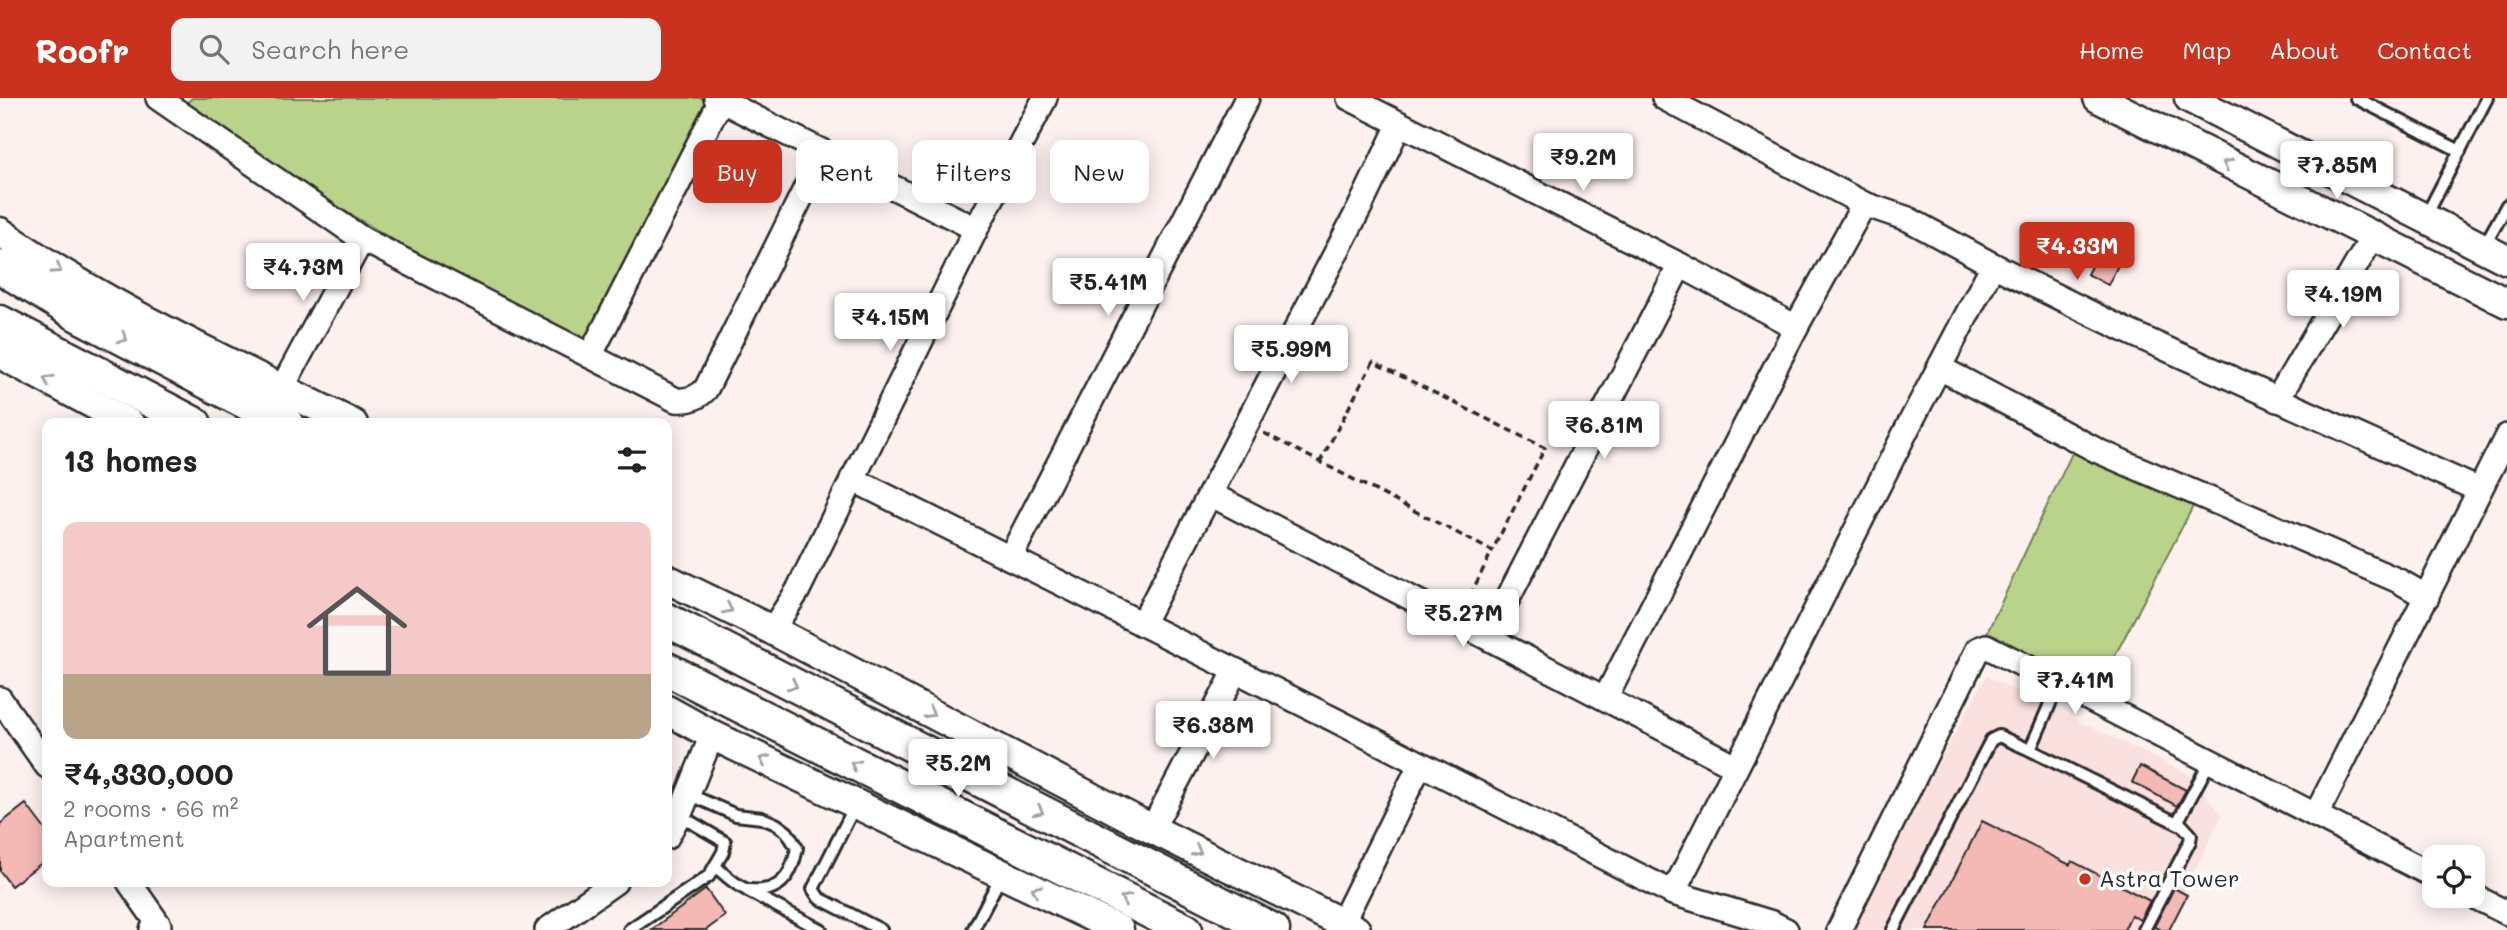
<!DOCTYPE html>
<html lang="en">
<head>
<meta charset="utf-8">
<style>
  body { margin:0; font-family:Mali,sans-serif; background:#f2f2f2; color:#222; height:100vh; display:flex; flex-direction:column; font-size:26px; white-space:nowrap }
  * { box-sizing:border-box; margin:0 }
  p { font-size:23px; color:#767676 }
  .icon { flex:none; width:38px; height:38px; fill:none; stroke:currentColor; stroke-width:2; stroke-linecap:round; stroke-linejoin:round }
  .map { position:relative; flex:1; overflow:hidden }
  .drawer { position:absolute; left:42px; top:320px; width:630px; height:469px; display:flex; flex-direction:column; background:#fff; border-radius:14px; box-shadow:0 4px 18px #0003 }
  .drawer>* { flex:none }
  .top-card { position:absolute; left:693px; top:42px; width:665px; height:63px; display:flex; gap:14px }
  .fabs { position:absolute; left:2422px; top:747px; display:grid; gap:14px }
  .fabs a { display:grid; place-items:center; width:63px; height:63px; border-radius:14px; background:#fff; box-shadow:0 4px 18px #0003; font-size:35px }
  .price { position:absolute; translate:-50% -60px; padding:0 16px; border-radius:7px; background:#fff; color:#222; font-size:23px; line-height:46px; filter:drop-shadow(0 2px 4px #0008) }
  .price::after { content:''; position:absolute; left:50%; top:42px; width:21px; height:16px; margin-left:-10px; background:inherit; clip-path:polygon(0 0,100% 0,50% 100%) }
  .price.selected { background:#c8321e; color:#fff }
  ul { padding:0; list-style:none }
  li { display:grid; align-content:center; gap:14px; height:371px; padding:0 21px }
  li+li { border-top:2px solid #e0e0e0 }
  li span { display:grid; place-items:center; height:217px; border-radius:14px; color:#555 }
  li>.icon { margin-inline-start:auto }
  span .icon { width:126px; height:126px; fill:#fffc; stroke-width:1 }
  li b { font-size:30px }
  h2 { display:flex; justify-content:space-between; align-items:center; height:84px; padding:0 21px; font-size:30px }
  .pill { padding:0 24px; border-radius:14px; background:#fff; box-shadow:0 4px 18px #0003; font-size:24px; line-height:63px }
  .pill.selected { background:#c8321e; color:#fff }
  header { display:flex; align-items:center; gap:42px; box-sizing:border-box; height:98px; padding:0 35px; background:#c8321e; color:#fff }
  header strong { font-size:33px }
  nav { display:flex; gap:38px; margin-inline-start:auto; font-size:24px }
  .search { width:490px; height:63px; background:#f2f2f2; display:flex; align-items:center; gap:18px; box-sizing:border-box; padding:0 24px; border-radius:14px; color:#767676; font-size:26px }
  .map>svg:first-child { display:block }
</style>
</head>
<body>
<header>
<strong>Roofr</strong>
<div class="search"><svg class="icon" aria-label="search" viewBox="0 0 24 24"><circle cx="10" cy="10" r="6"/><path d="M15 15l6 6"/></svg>Search here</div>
<nav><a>Home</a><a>Map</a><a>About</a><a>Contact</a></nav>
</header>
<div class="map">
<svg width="2507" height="832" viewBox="0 0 2507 832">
  <rect width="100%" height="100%" fill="#fdf1f0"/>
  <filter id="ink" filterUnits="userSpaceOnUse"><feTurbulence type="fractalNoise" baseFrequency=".0143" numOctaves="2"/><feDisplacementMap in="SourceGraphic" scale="14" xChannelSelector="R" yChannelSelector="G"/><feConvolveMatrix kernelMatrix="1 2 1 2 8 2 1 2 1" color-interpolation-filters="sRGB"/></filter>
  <g filter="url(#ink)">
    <path fill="#fae0de" d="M1986,578l202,98 34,41 -57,115h-317z"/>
    <g fill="#bad38b" stroke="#727f5b" stroke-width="2">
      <path d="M192,0h524l-126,258 -413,-244z"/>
      <path d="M2082,334l118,61 -103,197 -114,-49z"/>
    </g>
    <g fill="#f4b8b5" stroke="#2b2b2b" stroke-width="2">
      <path d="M2110,131l21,11 -23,45 -21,-11z"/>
      <path d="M2140,668l46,24 -9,16 -45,-24z"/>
      <path d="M26,706l21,28v27l-36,27 -11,-15v-47z"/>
      <path d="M1982,723l88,44 2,-4 78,40 -10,19 -9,-5 -7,15h-197z"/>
      <path d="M2174,790l13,7 -18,35h-8l-7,-3z"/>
      <path d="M706,791l19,27 -19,14h-55z"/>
    </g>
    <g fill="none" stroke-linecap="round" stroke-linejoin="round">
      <g stroke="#2b2b2b" stroke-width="16">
        <g id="service">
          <path d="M2356,0l104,53"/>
          <path d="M2426,118l61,-118"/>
          <path d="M2483,150l24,-43"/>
          <path d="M2030,652l149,74"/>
          <path d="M688,696l48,21 26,3 14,6 11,8 10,16c-4,21 -12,40 -35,42 -6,0 -12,1 -17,-1 -11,-5 -21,-15 -30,-23"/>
          <path d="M855,708l-42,83 6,9 62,32"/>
          <path d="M748,793l73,39"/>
          <path d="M629,832l80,-54 14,-24 2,-10 -46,-27"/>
          <path d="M973,832l28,-54"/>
          <path d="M1893,832l98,-190 8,-4 31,14 29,-67"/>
          <path d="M2144,832l46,-89 1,-6 -13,-14 32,-60"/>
        </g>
      </g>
      <g stroke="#2b2b2b" stroke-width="28">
        <g id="minor">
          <path d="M158,0l204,141 314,161c11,1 22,-2 30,-11l117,-236"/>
          <path d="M716,0l260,131"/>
          <path d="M1349,0l331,167 116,62"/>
          <path d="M1664,0l200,106 44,15 85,46 136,67 350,158"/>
          <path d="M590,258l131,-256"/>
          <path d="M1940,270l158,83 301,130 28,16"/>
          <path d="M282,290l80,-149"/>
          <path d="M2277,302l95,-162"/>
          <path d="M852,381l483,241 338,173 99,30 14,7"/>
          <path d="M1210,396l525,272"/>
          <path d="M1010,460l237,-460"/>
          <path d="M1142,526l218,-417 39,-82"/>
          <path d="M772,532l25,-38 179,-363 69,-131"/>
          <path d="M1488,539l192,-372"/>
          <path d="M1606,599l190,-370 68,-123"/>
          <path d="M0,601l47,67"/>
          <path d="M2316,717l191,-379"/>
          <path d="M1152,731l83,-157"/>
          <path d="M667,739l15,-28 30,-74"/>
          <path d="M129,784l30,43 -7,5"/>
          <path d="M1673,795l235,-466 85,-162"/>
          <path d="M2473,798l34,17"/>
          <path d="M1342,825l78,-158"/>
          <path d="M547,832l68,-48"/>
          <path d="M1839,832l139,-281 8,-3 448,230"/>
        </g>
      </g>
      <g stroke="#2b2b2b" stroke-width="33">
        <g id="tertiary">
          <path d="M2098,0l409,205"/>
          <path d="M2189,0l318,162"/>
          <path d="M0,134c109,77 234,132 353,192"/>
          <path d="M0,256l130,70"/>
          <path d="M667,481l105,51 380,199 204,101"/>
          <path d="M667,612l45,25 407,195"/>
        </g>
      </g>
      <g stroke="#2b2b2b" stroke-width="37">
        <g id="secondary">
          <path d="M0,169l78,48 209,109"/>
          <path d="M0,224l195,102"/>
          <path d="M667,522l606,310"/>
          <path d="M667,571l519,261"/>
        </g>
      </g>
      <g stroke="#2b2b2b" stroke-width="3.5" stroke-dasharray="7 5" stroke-linecap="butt">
        <path d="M1264,335l228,118 53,-103 -172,-86 -53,100"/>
        <path d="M1465,508l27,-55"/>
      </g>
      <use href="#service" stroke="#fff" stroke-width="10"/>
      <use href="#minor" stroke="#fff" stroke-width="23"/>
      <use href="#tertiary" stroke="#fff" stroke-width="28"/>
      <use href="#secondary" stroke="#fff" stroke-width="32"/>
    </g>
    <defs><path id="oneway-chevron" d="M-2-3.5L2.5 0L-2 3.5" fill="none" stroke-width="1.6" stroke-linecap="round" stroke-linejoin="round" transform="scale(1.75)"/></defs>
    <g stroke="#a0a0a0">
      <use href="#oneway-chevron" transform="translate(2227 66) rotate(-153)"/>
      <use href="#oneway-chevron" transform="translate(57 171) rotate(33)"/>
      <use href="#oneway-chevron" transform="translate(123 240) rotate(28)"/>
      <use href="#oneway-chevron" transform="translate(48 282) rotate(-152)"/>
      <use href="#oneway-chevron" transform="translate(728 511) rotate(26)"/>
      <use href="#oneway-chevron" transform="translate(793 587) rotate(27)"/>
      <use href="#oneway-chevron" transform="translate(930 615) rotate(28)"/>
      <use href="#oneway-chevron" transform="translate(764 662) rotate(-154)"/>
      <use href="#oneway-chevron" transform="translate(855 667) rotate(-153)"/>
      <use href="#oneway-chevron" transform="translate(1039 713) rotate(27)"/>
      <use href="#oneway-chevron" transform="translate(1197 753) rotate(26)"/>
      <use href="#oneway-chevron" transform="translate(1036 792) rotate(-154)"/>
      <use href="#oneway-chevron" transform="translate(1125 801) rotate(-153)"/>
    </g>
  </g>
  <circle fill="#c8321e" stroke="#fff" stroke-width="2.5" cx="2085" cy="781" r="7"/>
  <g text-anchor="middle" stroke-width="7" stroke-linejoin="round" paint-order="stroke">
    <g font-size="23" fill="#2b2b2b" stroke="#fff" text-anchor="start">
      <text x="2099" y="789">Astra Tower</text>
    </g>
  </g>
</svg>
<div class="fabs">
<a><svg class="icon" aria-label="locate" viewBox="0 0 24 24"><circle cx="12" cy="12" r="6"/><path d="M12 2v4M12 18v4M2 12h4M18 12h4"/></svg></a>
</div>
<b class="price" style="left:1583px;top:95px">₹9.2M</b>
<b class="price" style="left:2337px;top:103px">₹7.85M</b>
<b class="price selected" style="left:2077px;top:184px">₹4.33M</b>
<b class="price" style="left:303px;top:205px">₹4.73M</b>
<b class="price" style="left:1108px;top:220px">₹5.41M</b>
<b class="price" style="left:2343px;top:232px">₹4.19M</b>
<b class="price" style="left:890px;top:255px">₹4.15M</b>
<b class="price" style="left:1291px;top:287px">₹5.99M</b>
<b class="price" style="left:1604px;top:363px">₹6.81M</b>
<b class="price" style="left:1463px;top:551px">₹5.27M</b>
<b class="price" style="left:2075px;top:618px">₹7.41M</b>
<b class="price" style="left:1213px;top:663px">₹6.38M</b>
<b class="price" style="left:958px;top:701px">₹5.2M</b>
<div class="top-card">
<a class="pill selected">Buy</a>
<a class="pill">Rent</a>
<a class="pill">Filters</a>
<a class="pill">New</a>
</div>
<section class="drawer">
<h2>13 homes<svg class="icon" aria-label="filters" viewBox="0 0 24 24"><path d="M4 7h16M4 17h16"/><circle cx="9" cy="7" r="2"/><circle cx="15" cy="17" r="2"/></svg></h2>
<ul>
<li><span style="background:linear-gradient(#f6c9c9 70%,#b9a48a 0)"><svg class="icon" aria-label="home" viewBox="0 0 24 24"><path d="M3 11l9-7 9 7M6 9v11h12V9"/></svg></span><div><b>₹4,330,000</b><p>2 rooms · 66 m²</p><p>Apartment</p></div></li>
</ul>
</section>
</div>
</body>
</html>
